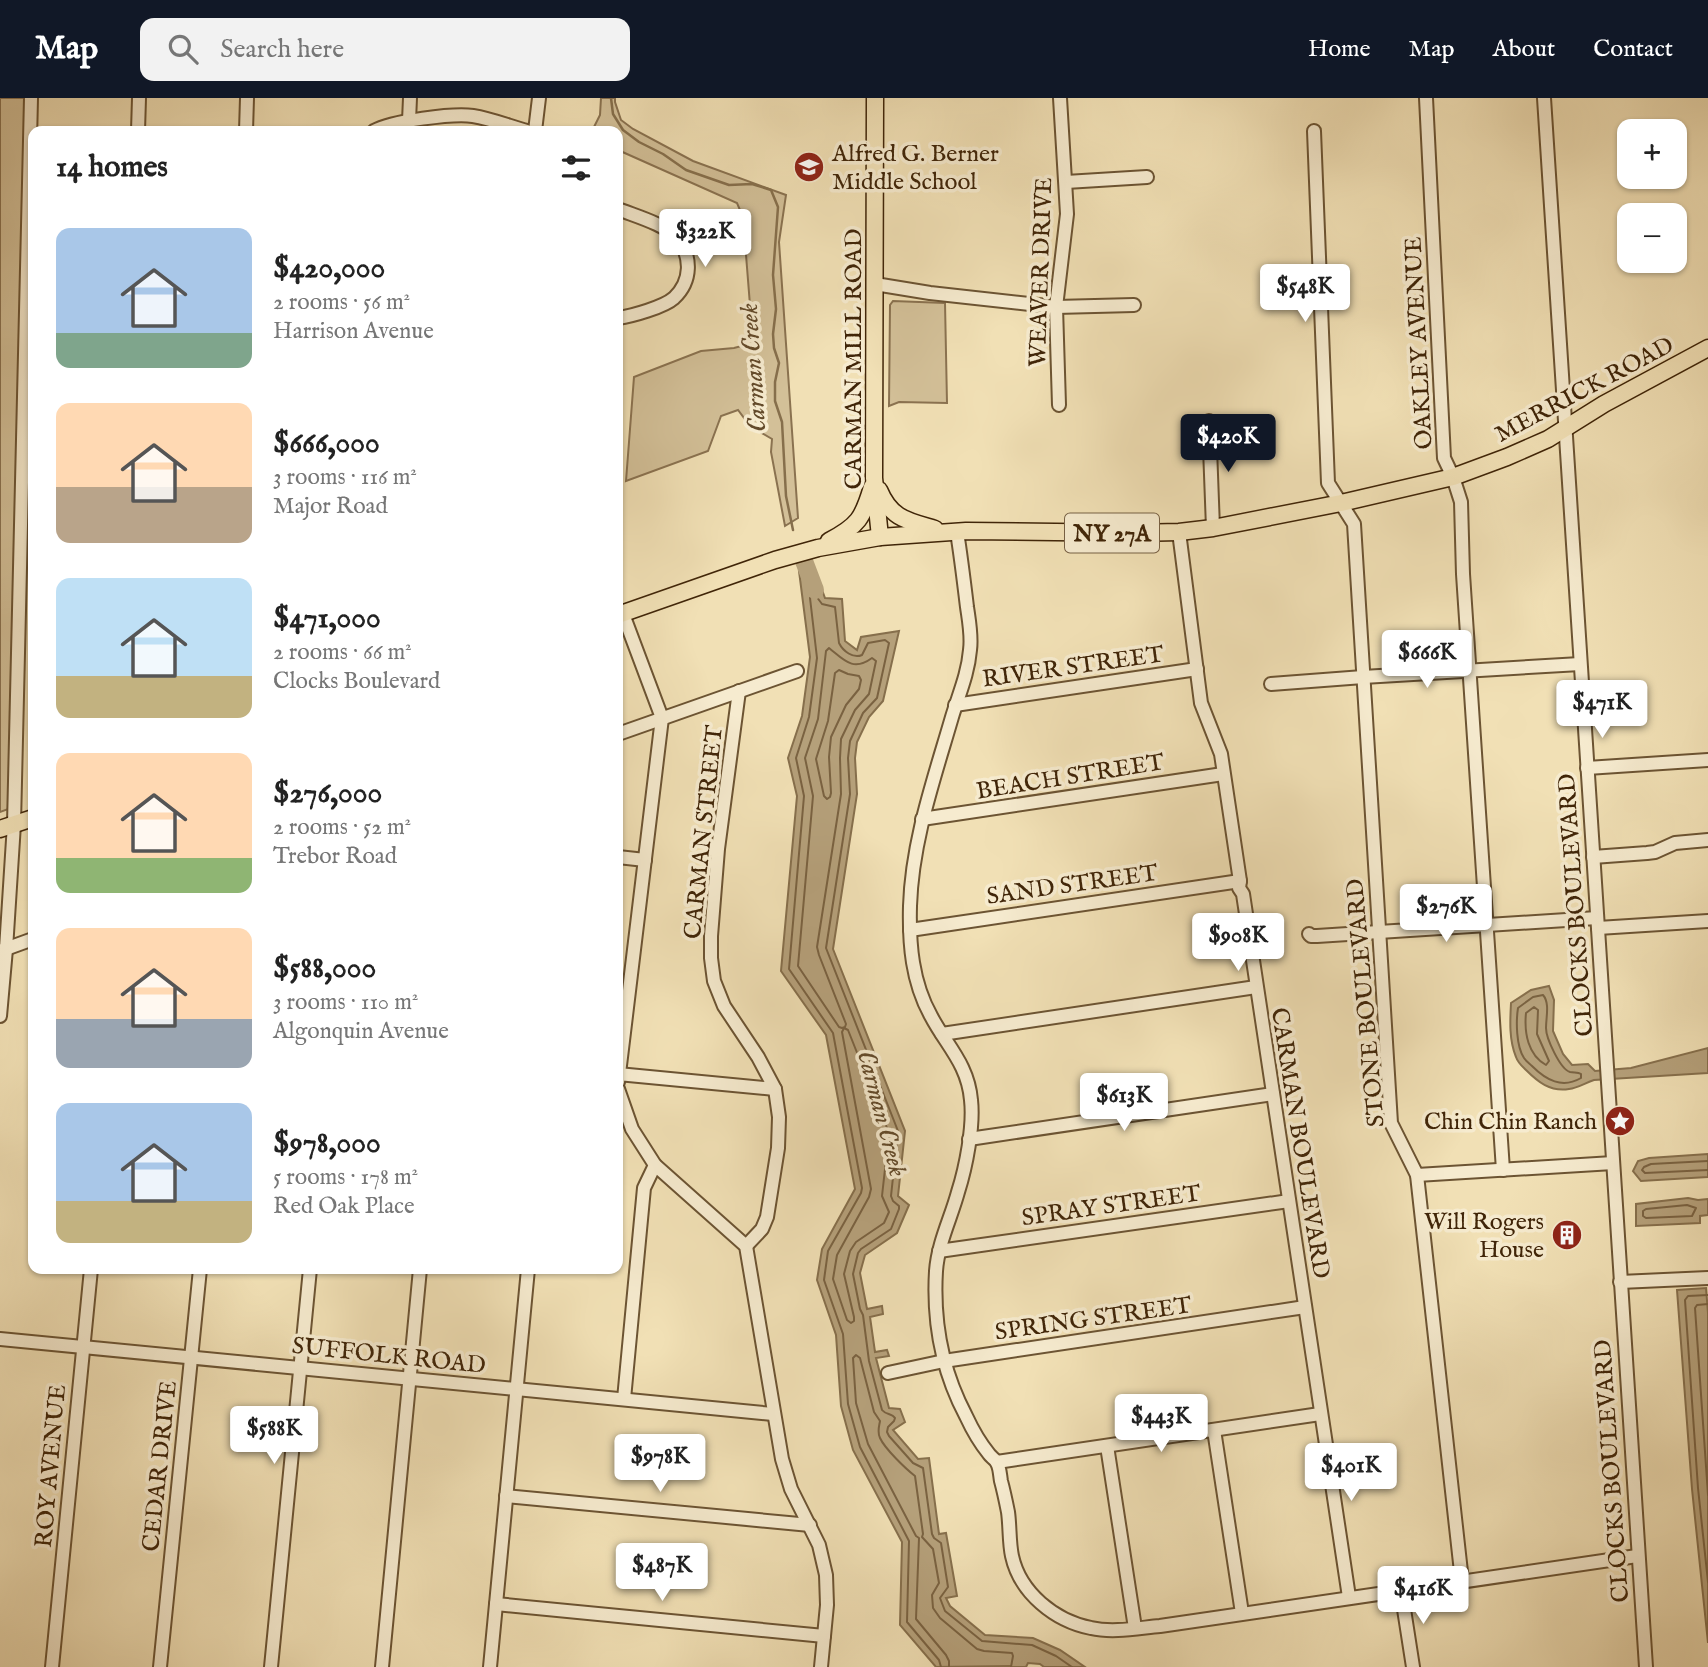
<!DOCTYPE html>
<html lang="en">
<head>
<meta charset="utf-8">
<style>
  body { margin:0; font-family:"IM FELL English",serif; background:#f2f2f2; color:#222; height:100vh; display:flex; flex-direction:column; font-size:26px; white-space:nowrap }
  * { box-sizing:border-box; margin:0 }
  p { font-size:23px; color:#767676 }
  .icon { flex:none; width:38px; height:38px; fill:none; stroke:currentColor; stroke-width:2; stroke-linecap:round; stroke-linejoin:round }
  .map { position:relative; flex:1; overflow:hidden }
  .details { position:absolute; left:28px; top:28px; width:595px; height:1148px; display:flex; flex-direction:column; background:#fff; border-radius:14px; box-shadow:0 2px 5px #0004 }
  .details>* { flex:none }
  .controls { position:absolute; left:1617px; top:21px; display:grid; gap:14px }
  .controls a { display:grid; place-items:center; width:70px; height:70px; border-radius:14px; background:#fff; box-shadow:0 2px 5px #0004; font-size:35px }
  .price { position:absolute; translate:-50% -60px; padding:0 16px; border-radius:7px; background:#fff; color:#222; font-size:23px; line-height:46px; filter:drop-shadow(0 2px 4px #0008) }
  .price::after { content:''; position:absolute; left:50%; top:42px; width:21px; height:16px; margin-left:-10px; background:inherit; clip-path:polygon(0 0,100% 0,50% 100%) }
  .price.on { background:#111827; color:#fff }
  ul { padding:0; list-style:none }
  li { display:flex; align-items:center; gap:21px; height:175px; padding:0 28px }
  li span { display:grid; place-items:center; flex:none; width:196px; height:140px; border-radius:14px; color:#555 }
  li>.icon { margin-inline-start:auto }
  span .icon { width:84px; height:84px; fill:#fffc; stroke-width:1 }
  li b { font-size:30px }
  h2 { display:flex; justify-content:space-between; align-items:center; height:84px; padding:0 28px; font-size:30px }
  header { display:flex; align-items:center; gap:42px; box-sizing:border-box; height:98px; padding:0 35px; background:#111827; color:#fff }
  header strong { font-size:33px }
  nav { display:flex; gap:38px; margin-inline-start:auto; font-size:24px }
  .search { width:490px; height:63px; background:#f2f2f2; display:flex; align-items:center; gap:18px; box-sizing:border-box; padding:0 24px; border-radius:14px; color:#767676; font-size:26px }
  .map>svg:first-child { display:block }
</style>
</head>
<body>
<header>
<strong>Map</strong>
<div class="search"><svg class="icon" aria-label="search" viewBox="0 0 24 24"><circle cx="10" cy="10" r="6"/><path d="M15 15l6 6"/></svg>Search here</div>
<nav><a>Home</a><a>Map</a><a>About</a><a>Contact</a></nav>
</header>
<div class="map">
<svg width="1708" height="1569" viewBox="0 0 1708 1569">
  <rect width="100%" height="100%" fill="#f1e0b5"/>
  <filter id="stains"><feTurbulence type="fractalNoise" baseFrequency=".00286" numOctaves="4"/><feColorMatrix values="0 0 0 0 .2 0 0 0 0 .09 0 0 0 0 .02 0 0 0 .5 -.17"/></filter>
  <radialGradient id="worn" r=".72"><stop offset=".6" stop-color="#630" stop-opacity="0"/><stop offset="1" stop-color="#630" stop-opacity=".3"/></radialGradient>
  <g fill="#d3c098" stroke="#8a7250" stroke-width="2">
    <path d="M0,0h27l-16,710 -11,4z"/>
    <path d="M601,0h14v4l6,18 12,9 60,32 93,34 -7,47 19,276 -13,8 -14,-74 1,-13 -22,-13 -12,-16 -17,6 -13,35 -82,30 8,-104 67,-26 33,-3 19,-5 -10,-126 -6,-14 -119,-53v-19h-26l8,-16z"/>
    <path d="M893,203l52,2 2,100 -48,-1 -10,4 1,-101z"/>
  </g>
  <g fill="#b5a07a" stroke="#866f4c" stroke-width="2">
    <path d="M814,470l11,30 17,1 3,42 12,9 4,-13 38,-6 -16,70 -14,16 -12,25 -2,16 2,36 -24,155 72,182 -7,65 11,9 -12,28 -32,22 -5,18 7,36 15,-3 1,8 -13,3 5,35 12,-2 2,6 -13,2 13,50 11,1 5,13 -12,8 25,29 11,-1 10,76 7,-1 11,63 -11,2 4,8 35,29 48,3 27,12 25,17h-41l-4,-3 -12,-1 -2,4h-15l-1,-1 -74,1 -36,-42 2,-83 -49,-92 -12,-44 -5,-71 -19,-55 5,-31 33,-60 -29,-154 -45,-64 16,-175 -9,-38 14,-42 8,-59 -11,-86z"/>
    <path d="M1549,888l5,14 -1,31 10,23 9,11 16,-1 7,7 36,-3 77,-20v25l-114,7c-9,3 -16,8 -25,9 -19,3 -31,-7 -43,-19 -4,-4 -8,-7 -10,-13 -7,-17 -6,-36 -5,-54l20,-13z"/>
    <path d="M1708,1056v23l-67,4 -8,-10 5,-10 11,-3z"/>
    <path d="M1688,1100l10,2 10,-1v16l-8,1v7l-64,3v-22z"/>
    <path d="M1706,1190l2,25v330l-16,-154 -15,-199z"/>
  </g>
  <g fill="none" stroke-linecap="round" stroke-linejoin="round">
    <g stroke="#7a6241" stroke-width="2">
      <path d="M829,550c15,12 24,24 43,10l4,3 -7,33 -14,16 -14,29 -1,19 1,36 -24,153 2,8 27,69 -1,3 -3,1 -3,-1 -41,-61 15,-170 -8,-38 13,-39 8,-68z"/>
      <path d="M839,572l9,4 11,2 2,4 -2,9 -13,16 -15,32 -2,20 2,36 -1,4 -3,2 -3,-3 -8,-37 12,-38 7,-48z"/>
      <path d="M1543,897c7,8 3,22 3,33 0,10 14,41 24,44 4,1 8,0 11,2v4c-19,11 -35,2 -49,-12 -3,-3 -6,-5 -8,-8 -8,-12 -8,-37 -6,-50l15,-11z"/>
      <path d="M1534,909l4,3 -1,24 12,27 -3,4c-18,-10 -22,-32 -20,-52z"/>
      <path d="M844,930l4,2 41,103 -7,63 7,16 -5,11 -28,19 -6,9 -6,23 10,43v4l-3,2 -4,-3 -14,-41 4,-24 32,-58 2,-8 -29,-157z"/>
      <path d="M1708,1063l-57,3 -7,3 -2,3 3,3 63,-3"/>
      <path d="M1687,1107l9,3 -4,8 -46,2 -3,-2v-5l3,-2z"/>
      <path d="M1708,1197l-20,1 -3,4 13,188 10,94"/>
      <path d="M1708,1206l-11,1 -2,3 13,187"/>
      <path d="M941,1569l-2,-7 -32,-38 2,-81 -49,-94 -12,-43 -5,-70 -19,-54 4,-29 33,-58 1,-5 -29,-155 -44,-64 15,-173 -8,-38 13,-41 8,-59 -7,-60 3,-3 3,1 6,8 13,3 4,36c4,8 14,16 23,12l6,-12 17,-3 4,3 -12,55 -14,15 -13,28 -2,17 2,36 -24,154 72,183 -7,65 2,5 6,5v3l-8,20 -30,20 -3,4 -5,21 7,35 3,6 6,46 13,49c4,5 10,3 13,8l-1,3 -6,6 -1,5 2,4 24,27 10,5 9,66 2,4 7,5 7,44 -8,11 5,13 37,30 50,4 24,11 16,11"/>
      <path d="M949,1569v-6l-3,-6 -30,-36 3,-81 -3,-2 -48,-92 -12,-41 -3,-45 3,-3 4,3 14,54 6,9c-1,6 -3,11 0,17 5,11 26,31 35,38l8,58 -1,3 11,12 6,34 -7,12 1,13 7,10 37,31 7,2 28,2 1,3 -2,11"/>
    </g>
    <path stroke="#866f4c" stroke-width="2.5" d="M611,0l2,16 10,16 16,12 24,12 23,16 43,15 23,-1 19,6 7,17 -5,68 3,34 -3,25 1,14 5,15 -4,19v19l7,21 4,74 7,34"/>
    <path stroke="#b5a07a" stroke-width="18" d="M804,463l11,29"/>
    <g stroke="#6c5433" stroke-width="16">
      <g id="minor">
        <path d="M1426,0l18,360 9,19 8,25 2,72 40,596"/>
        <path d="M1544,0l102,1569"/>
        <path d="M409,23l1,-23"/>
        <path d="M138,33l1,-33"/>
        <path d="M246,33l1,-33"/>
        <path d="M374,33c17,-10 80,-18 99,-15 18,3 36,10 54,15"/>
        <path d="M535,33l4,-33"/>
        <path d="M1314,33l14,352 26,41 37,599 26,52 45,406"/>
        <path d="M1066,84l81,-5"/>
        <path d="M618,111c17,7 47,15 59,29 15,18 15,43 -3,60 -10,9 -42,18 -56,20"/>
        <path d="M875,186l55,9 126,14 78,-2"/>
        <path d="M1059,307l-3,-98 11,-93 -7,-116"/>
        <path d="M1209,323l4,107"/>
        <path d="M957,434c4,25 7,50 10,75 2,14 5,29 3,43 -2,24 -11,44 -18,67 -18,62 -40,124 -42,189 -1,38 2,76 21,110 15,29 37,48 40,84 3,26 -5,67 -13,92 -7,26 -20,51 -22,79 -3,50 6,100 30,145 6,13 14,27 23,38 2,3 7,6 8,9 3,5 3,13 4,18 3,11 5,21 7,31 2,14 1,30 4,44 8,37 43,65 79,72 22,5 47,0 69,-2l477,-70"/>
        <path d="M1179,434l22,171 20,51 19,127 -1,7 4,6 106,703"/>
        <path d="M1271,586l92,-7 217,-13"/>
        <path d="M739,593l-21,158 -7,87v22l3,23 10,25 34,51 17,32 4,28 -1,31 -11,69 -5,12 -16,17"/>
        <path d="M955,607l242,-36"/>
        <path d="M618,636l179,-63"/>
        <path d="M1587,670l121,-8"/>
        <path d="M922,721l301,-45"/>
        <path d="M618,759l27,3"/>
        <path d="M1593,759l54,-4 8,-1 20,-9 33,-3"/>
        <path d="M1598,830l110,-7"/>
        <path d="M910,832l330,-49"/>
        <path d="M1309,836l2,2h6l280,-18"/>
        <path d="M0,853l33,-12"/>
        <path d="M0,918l6,-67 8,-125 17,-726"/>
        <path d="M942,936l314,-47"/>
        <path d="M618,976l157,15"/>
        <path d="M618,984l44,-364 -39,-104"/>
        <path d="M618,991l14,40 23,36 91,81 36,213 9,30 28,56 7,30 1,30 -6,62"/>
        <path d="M969,1041l304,-45"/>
        <path d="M1417,1077l196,-12"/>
        <path d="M939,1153l350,-50"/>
        <path d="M1620,1184l88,-4"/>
        <path d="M0,1241l773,75"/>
        <path d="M888,1275l56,-12 361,-54"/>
        <path d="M624,1301l20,-211 11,-23"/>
        <path d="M1214,1332l28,183"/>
        <path d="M1107,1348l28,182"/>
        <path d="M997,1364l323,-48"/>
        <path d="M506,1398l304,29"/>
        <path d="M1401,1492l12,77"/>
        <path d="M496,1506l328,32"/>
        <path d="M52,1569l39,-398"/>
        <path d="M160,1569l40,-398"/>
        <path d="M271,1569l39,-398"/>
        <path d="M382,1569l38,-398"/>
        <path d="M490,1569l38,-398"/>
      </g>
    </g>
    <g stroke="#402508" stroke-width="19">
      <g id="major">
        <path d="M875,0l-1,380 6,59"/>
        <path d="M879,392c12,29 29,31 56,39"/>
        <path d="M829,443c29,-15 34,-23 43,-54"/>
        <path d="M618,517l157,-55 43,-12 62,-11 86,-6 168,2 45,-1 34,-4 128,-25 112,-26 54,-20 41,-18 56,-35 104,-56"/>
        <path d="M0,731l33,-11"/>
      </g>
    </g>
    <use href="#minor" stroke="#f6ebcf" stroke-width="12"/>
    <use href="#major" stroke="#f1e0b5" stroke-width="16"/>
  </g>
  <defs>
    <g id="school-disc" transform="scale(1.575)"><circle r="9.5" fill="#8f2418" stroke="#f6ebcf"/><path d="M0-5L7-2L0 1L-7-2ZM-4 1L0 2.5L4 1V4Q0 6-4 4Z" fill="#fff"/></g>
    <g id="sight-disc" transform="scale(1.575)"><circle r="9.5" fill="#8f2418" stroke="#f6ebcf"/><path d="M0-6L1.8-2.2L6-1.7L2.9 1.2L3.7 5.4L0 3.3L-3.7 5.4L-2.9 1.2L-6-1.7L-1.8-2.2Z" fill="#fff"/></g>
    <g id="building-disc" transform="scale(1.575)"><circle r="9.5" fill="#8f2418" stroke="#f6ebcf"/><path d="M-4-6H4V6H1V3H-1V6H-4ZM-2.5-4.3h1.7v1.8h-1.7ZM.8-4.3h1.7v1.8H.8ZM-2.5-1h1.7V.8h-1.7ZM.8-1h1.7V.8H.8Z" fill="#fff"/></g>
  </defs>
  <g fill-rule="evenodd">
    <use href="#school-disc" x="809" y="69"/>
    <use href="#sight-disc" x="1620" y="1023"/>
    <use href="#building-disc" x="1567" y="1137"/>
  </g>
  <g text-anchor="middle" stroke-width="7" stroke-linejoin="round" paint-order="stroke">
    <rect fill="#f6ebcf" stroke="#776044" stroke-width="2" x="1065" y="415.5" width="94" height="39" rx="5"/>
    <g font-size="23" font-weight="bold" fill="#402508">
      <text x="1112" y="443">NY 27A</text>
    </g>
    <g font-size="24" fill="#402508" stroke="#f6ebcf" text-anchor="end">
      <text x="832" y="63" text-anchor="start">Alfred G. Berner<tspan x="832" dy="28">Middle School</tspan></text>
      <text x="1597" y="1031">Chin Chin Ranch</text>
      <text x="1544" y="1131">Will Rogers<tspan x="1544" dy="28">House</tspan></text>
    </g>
    <g font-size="24" fill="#402508" stroke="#f6ebcf">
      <text transform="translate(1040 174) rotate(-88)" y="8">WEAVER DRIVE</text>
      <text transform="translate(1418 245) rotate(-93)" y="8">OAKLEY AVENUE</text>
      <text transform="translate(853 261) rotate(-90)" y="8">CARMAN MILL ROAD</text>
      <text transform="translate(1584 291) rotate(-28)" y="8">MERRICK ROAD</text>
      <text transform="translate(1073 568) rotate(-8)" y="8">RIVER STREET</text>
      <text transform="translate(1070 678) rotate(-9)" y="8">BEACH STREET</text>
      <text transform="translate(703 734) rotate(-84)" y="8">CARMAN STREET</text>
      <text transform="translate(1072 786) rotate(-8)" y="8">SAND STREET</text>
      <text transform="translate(1575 807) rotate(-94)" y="8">CLOCKS BOULEVARD</text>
      <text transform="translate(1365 905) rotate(-95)" y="8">STONE BOULEVARD</text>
      <text transform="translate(1301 1045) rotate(81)" y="8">CARMAN BOULEVARD</text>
      <text transform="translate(1111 1107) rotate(-8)" y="8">SPRAY STREET</text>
      <text transform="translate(1093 1220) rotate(-8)" y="8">SPRING STREET</text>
      <text transform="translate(389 1257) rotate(6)" y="8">SUFFOLK ROAD</text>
      <text transform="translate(50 1368) rotate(-85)" y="8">ROY AVENUE</text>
      <text transform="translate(159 1368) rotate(-84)" y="8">CEDAR DRIVE</text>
      <text transform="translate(1611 1373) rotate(-94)" y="8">CLOCKS BOULEVARD</text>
    </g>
    <g font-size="26" font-style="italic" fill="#634a2a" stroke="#f6ebcf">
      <text transform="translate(752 270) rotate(-94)" y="9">Carman Creek</text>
      <text transform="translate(883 1015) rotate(75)" y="9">Carman Creek</text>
    </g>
  </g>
  <rect width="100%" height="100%" filter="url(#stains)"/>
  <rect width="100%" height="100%" fill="url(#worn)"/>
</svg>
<div class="controls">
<a>+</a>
<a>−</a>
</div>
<b class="price" style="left:705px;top:171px">$322K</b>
<b class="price" style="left:1305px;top:226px">$548K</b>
<b class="price on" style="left:1228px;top:376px">$420K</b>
<b class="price" style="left:1427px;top:592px">$666K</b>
<b class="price" style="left:1602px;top:642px">$471K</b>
<b class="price" style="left:1446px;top:846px">$276K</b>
<b class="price" style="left:1238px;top:875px">$908K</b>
<b class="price" style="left:1124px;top:1035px">$613K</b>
<b class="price" style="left:1161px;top:1356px">$443K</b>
<b class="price" style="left:274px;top:1368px">$588K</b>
<b class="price" style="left:660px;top:1396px">$978K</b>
<b class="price" style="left:1351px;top:1405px">$401K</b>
<b class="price" style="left:662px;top:1505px">$487K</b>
<b class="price" style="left:1423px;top:1528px">$416K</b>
<section class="details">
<h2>14 homes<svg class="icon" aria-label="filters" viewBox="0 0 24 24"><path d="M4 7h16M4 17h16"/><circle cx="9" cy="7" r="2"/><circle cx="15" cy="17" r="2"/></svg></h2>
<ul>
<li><span style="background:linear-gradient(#a9c7e8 75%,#7fa58c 0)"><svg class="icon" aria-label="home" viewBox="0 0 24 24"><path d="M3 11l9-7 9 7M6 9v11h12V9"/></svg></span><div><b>$420,000</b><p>2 rooms · 56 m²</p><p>Harrison Avenue</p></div></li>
<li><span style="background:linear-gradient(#ffd9b3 60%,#b9a48a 0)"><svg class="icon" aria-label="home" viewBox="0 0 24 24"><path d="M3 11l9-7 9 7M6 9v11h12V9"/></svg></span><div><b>$666,000</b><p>3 rooms · 116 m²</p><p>Major Road</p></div></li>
<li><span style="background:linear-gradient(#bfe0f5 70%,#c2b280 0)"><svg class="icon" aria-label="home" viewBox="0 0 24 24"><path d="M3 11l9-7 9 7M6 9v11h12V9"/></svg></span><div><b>$471,000</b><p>2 rooms · 66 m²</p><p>Clocks Boulevard</p></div></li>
<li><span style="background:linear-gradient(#ffd9b3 75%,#8fb573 0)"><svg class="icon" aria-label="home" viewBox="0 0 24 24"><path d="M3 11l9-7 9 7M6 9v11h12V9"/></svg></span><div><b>$276,000</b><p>2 rooms · 52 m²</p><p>Trebor Road</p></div></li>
<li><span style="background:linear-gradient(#ffd9b3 65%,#9aa5b1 0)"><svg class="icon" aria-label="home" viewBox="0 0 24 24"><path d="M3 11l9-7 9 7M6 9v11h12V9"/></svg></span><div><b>$588,000</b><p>3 rooms · 110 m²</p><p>Algonquin Avenue</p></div></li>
<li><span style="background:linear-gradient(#a9c7e8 70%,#c2b280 0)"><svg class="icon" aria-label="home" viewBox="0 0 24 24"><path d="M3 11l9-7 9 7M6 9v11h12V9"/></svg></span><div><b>$978,000</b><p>5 rooms · 178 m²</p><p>Red Oak Place</p></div></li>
</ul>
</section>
</div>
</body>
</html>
